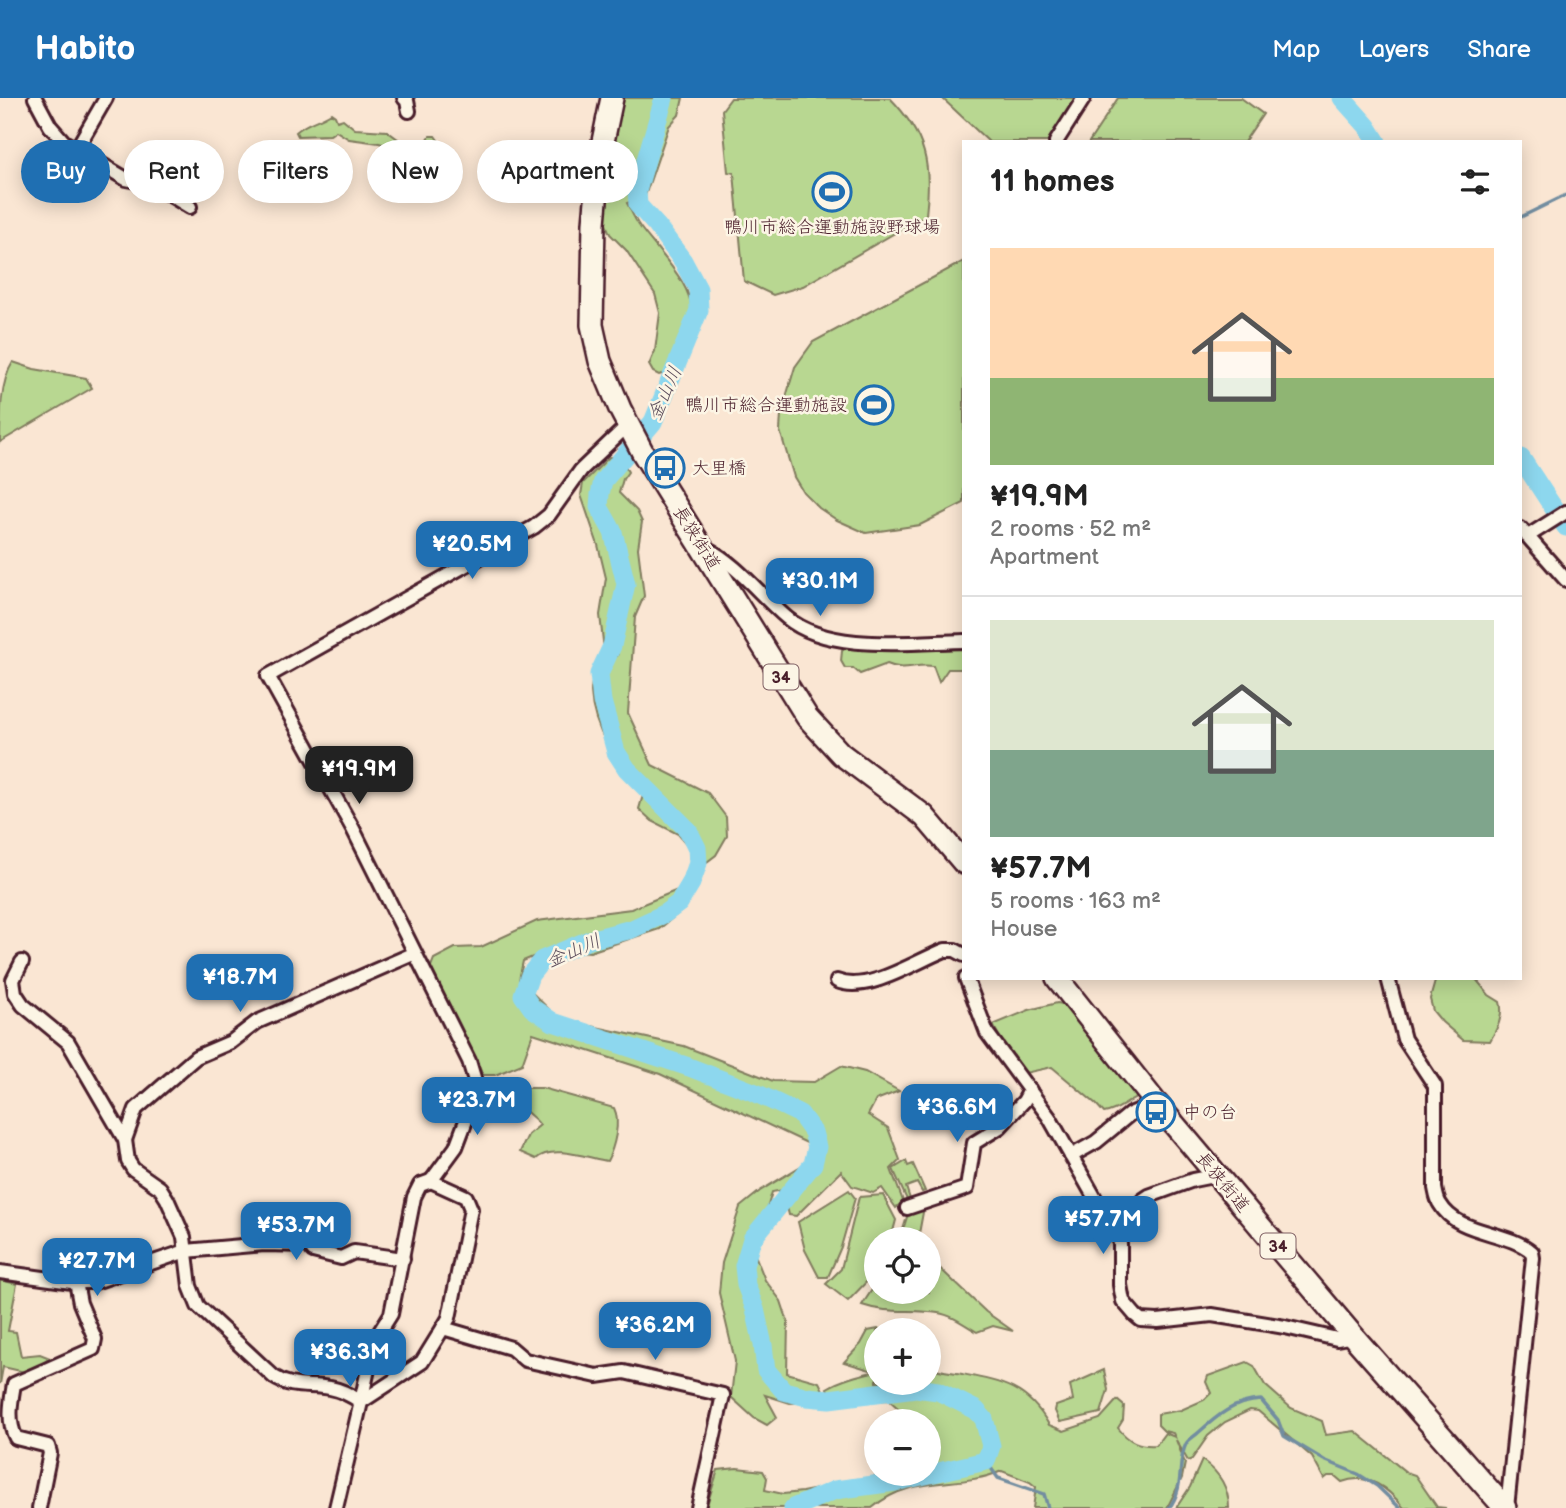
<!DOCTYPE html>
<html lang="en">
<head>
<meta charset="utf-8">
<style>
  body { margin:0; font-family:"Balsamiq Sans","Klee One",sans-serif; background:#f2f2f2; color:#222; height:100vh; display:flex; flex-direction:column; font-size:26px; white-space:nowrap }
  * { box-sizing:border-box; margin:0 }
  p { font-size:23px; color:#767676 }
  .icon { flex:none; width:38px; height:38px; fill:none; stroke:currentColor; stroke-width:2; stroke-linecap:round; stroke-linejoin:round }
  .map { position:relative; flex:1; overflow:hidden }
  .panel { position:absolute; left:962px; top:42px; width:560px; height:840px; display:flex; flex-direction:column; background:#fff; border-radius:0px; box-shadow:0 4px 18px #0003 }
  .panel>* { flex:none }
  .top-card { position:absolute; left:21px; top:42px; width:665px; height:63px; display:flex; gap:14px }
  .buttons { position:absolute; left:864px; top:1129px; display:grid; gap:14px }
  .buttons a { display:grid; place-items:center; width:77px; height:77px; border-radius:50%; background:#fff; box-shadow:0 4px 18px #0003; font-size:35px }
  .price { position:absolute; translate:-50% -60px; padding:0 16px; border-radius:14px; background:#1f6fb2; color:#fff; font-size:23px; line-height:46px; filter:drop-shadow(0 2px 4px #0008) }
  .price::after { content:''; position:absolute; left:50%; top:42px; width:21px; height:16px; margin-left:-10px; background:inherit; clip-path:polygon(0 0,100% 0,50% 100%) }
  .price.selected { background:#222; color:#fff }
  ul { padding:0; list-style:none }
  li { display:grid; align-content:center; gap:14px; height:371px; padding:0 28px }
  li+li { border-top:2px solid #e0e0e0 }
  li span { display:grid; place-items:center; height:217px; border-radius:0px; color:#555 }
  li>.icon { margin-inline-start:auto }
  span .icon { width:126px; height:126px; fill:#fffc; stroke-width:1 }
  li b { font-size:30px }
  h2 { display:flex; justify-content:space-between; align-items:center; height:84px; padding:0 28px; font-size:30px }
  .chip { padding:0 24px; border-radius:32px; background:#fff; box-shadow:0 4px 18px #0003; font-size:24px; line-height:63px }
  .chip.selected { background:#1f6fb2; color:#fff }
  header { display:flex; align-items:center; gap:42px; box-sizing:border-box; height:98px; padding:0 35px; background:#1f6fb2; color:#fff }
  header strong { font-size:33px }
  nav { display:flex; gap:38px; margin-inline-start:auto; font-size:24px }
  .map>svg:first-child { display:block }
</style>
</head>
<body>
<header>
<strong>Habito</strong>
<nav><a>Map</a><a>Layers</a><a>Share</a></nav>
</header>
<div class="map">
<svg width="1566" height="1410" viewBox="0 0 1566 1410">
  <rect width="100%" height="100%" fill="#fae6d3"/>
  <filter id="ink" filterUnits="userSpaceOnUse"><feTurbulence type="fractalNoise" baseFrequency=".0143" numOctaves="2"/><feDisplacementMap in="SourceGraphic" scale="14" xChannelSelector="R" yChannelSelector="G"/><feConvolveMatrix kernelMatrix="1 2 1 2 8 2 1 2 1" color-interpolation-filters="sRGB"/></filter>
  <g filter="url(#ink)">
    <g fill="#b8d791" stroke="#817b5e" stroke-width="2">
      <path d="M621,0h62l-4,17 -10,11 -24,70 -18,7c4,8 8,17 13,24 17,24 58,61 51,92 -5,20 -21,34 -25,54l-7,2 -6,-3 -4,-7 6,-14 5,-38 -5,-19 -29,-44 -16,-16 -7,-17 4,-62z"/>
      <path d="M731,0h159c36,37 42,67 36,117l-123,71 -30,9 -29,-14 -10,-108 -6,-1 -6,-62z"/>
      <path d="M942,0h134l-29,44h-58z"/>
      <path d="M1118,0h123l22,16 -19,28h-155z"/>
      <path d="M331,15l4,3 2,5 6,-2 12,10 32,2 15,11 13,5 1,-3 8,1 6,-9h5l3,4v9l-8,2 -20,1 -31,-9 -30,-4 -13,-8 -6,4 -32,1 -2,-4c11,-10 23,-11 35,-19z"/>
      <path d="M964,163v242l-44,22 -54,8 -29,-13 -18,-12 -16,-16 -9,-15 -14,-46 1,-17 11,-37 3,-10 18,-25z"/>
      <path d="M13,264l21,7 52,9 6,10 -92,54c0,-25 0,-60 13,-80z"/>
      <path d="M609,359c10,1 15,6 19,15l-5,7 -4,14 18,18 5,11 -4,26 6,48 -9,21 -7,96 24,52 56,28 18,24 1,19 -11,19 -13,10 -11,-9 -3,-9 -11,-13 -26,-13 -13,-12 4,-14c-24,-30 -50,-62 -52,-103 0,-8 3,-19 4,-27l16,-4 7,-6 -14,-5 -4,-35 6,-37 -8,-33 -17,-50 2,-12z"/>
      <path d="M848,548l35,5 81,-2v22l-3,-2h-13l-9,13 -6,-16c-18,-3 -28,6 -46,-2l-27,10 -7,-6h-8l-4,-7 1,-10z"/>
      <path d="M680,791v23l-21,17 -69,23 -38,-3 -29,12 -4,19 40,39 125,27 89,35 41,1 27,-16 24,6 34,19 -23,9 -8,15 20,13 12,32 -9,9 12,32 -7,7 -14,-20 -9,5 -21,-7 -11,-15 -45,45 -7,-1 -6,-25 -11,2 -18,60 11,28 16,21 7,21 -1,51 32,9 5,10 -8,10 -26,1 -25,-8 12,22 -10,8 -13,-7 -23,-21 4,-36 -16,-68 3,-30 18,-56 20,-16 49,-30v-17l-149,-70 -127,-41 -11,31 -27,11h-12l-53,-106 4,-10 21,-11 26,-1 56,-26 94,-12z"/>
      <path d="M1436,880h39l14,17 11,7c4,14 -3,27 -10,39l-27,-1 -21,-18 -9,-11 -3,-12z"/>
      <path d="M1057,905l6,1 76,93c-12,4 -21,14 -35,16l-8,-9 -44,-37 -27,6 -17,-21 -15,-27 36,-15z"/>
      <path d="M523,990h19l72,20c7,14 0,40 -7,53 -19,-3 -55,-17 -71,-2l-16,-7 8,-17 12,-10c-6,-9 -17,-13 -21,-23z"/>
      <path d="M906,1063l2,5 5,-2 12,27 -3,1 -5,-9 -11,4 4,12 -3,1 -14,-31z"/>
      <path d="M849,1092l6,8 -14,49 -13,30h-9l-14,-27 -7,-28z"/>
      <path d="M883,1097l13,25 -5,19h-14v32l-29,30 -22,-17 15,-15 18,-72z"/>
      <path d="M924,1109l-6,32h-18l7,-22z"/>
      <path d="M929,1160l57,54 27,19 -20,-5 -16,6c-12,-7 -25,-17 -39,-19 -26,-4 -51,1 -76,-8l15,-23v10h52z"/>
      <path d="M0,1182l17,4 -9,47 8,1 5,24 19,-2 10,4 -21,15 -26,-6 -3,17z"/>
      <path d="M878,1231l18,1h-19v37l-7,3 -26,-8 17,-18 7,-13z"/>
      <path d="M1247,1264l7,4 11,19 26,23 31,13 4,14 29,-4 51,41 9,3 22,32 9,1h-42c-16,-20 -36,-36 -62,-26l-7,-6h-7l-4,3 -12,-22 -54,-46 -8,-1 -25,12 -17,14 -16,23 -4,2 -12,-21 9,23 -3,15 -15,30h-134l3,-21 -6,-5 -28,-11c-46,19 -88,2 -130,37h-166l12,-38 19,-2 26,3 4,7 -2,12 18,4 19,-2 58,-11 20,-7h49v-53h-32l2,-12 -10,-9 -37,2 -23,-9 -2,-5c15,-9 33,-13 50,-17v11h52v-15c10,4 22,5 33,7 40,8 66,13 87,51l15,6 36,-12 17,-19 7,6 -1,14 -5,8c11,14 21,18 38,17l9,-12 10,4 -2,-4 -9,-2 -6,-6v-11l23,-4 23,-10 7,-7 -5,-11 2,-6z"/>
      <path d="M1104,1272l4,20 -7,23 -41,9 -5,-11 1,-5 17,-6 -3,-15z"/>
      <path d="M1202,1362c17,12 27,27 27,48h-53l14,-21z"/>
    </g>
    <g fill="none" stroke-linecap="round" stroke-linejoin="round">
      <g stroke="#728da0" stroke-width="3.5">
        <path d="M1521,119l45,-22"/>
        <path d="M986,1363l12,17 46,16 4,14"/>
        <path d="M1169,1410c17,-23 7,-44 17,-64 2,-4 9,-8 12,-11 19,-17 36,-32 63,-33l17,20 6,16 40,24 34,14 19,12 23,22"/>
      </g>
      <g stroke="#8dd7ee" stroke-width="19">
        <path d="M664,0l-27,93 1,14 19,21 26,35 15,28 1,21 -46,112 -50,59 -3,13 -1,13 14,25 13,52 -14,62 -13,28 3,27 14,51 11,17 61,61 9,18 1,15 -7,20 -12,20 -15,11 -32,15 -43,11 -47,20 -12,15 -7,20 9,13 21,14 136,45 67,26 44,21 13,18 4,15 -4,17 -61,75 -8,27 2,19 9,24 8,36 3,25 18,21 23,6 22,2 87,-11 22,3 38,19 8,9 7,27 -5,15 -91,21 -60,8 -42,18"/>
        <path d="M1342,0l25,28 10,16"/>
        <path d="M1521,360l45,69"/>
      </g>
      <g stroke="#4a1f2b" stroke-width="18">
        <g id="minor">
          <path d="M35,0l15,28 14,16 62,37 26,5 38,23"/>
          <path d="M404,0l3,3 2,10"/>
          <path d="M1056,44l28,-44"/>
          <path d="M77,50l29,-50"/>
          <path d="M1521,431l45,51"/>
          <path d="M1528,438l38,-24"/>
          <path d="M706,450c32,17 53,46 81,70 42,35 125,24 177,23"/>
          <path d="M22,864l-9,18 2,13 8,12 45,37 57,98 3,21 5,8 27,19 7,11 17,38 6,49 8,20 76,71c18,12 35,7 56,11 12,2 21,7 31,14l13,-61 17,-27 23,-117 6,-12 11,-4"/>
          <path d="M966,880l21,55 62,84 47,83 19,25 5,19v41l3,16 12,14 6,5 17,1 54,-6 73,12 52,12 16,-3"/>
          <path d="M1388,880l16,61 31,47v102c1,5 2,12 5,16 18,31 66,26 92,48l1,6 -26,250"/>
          <path d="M837,883c31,13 79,-20 108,-31h10l9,5"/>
          <path d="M125,1042l11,-31 60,-52 35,-15 26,-20 156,-68"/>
          <path d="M1071,1058l25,-14 34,-28 26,-11"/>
          <path d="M907,1110l60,-20 7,-45 26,-16 24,-26 6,-11"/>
          <path d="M1115,1127l25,-9 5,-6 -2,-10 6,-4 44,-16 25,-5"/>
          <path d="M0,1174l72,10h23l91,-31 78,-7 45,1 4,6 28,7 13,-6 49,7"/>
          <path d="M443,1230l68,20 14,12 72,16 27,-4 99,23 -25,113"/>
          <path d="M39,1410l11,-55 -2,-7 -32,-8c-9,-17 -5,-36 -2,-54l79,-35 2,-10 -15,-36 -4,-21"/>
          <path d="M336,1410l25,-106 61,-40 21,-34 6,-10 22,-109 -5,-12 -35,-16 25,-34 17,-45 2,-21 -6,-20 -116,-232 -85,-153 266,-149 15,-12 32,-45 47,-45"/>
        </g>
      </g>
      <g stroke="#4a1f2b" stroke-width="26">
        <g id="primary">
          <path d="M612,0l-12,58 -6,67 -2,102 8,36 20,48 23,44 164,264 34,37 83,62 40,47"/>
          <path d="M1057,880l99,125 197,233 152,172"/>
        </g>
      </g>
      <use href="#minor" stroke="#fcf5e5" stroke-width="12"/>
      <use href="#primary" stroke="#fcf5e5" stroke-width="21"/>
    </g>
  </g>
  <defs>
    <g id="stadium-ring" transform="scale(2.0125)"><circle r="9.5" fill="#fcf5e5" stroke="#1f6fb2" stroke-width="1.5"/><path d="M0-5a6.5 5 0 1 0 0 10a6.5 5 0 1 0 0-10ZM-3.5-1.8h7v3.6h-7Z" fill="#1f6fb2"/></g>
    <g id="bus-ring" transform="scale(2.0125)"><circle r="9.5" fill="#fcf5e5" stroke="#1f6fb2" stroke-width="1.5"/><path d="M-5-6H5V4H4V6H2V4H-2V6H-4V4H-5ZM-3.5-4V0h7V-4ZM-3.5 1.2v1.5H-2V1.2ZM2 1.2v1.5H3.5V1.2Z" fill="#1f6fb2"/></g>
  </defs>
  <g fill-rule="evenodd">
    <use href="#stadium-ring" x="832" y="94"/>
    <use href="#stadium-ring" x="874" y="307"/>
    <use href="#bus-ring" x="665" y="370"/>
    <use href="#bus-ring" x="1156" y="1014"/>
  </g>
  <g text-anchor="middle" stroke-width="5" stroke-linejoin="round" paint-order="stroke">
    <g fill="#fcf5e5" stroke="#7f5f63" stroke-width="2">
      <rect x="763.5" y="566.5" width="35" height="25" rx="5"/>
      <rect x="1260.5" y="1135.5" width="35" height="25" rx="5"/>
    </g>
    <g font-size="16" font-weight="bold" fill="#4a1f2b">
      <text x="781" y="585">34</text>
      <text x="1278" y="1154">34</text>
    </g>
    <g font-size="18" fill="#4a1f2b" stroke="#fcf5e5" text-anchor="start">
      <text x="832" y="135" text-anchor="middle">鴨川市総合運動施設野球場</text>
      <text x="847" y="313" text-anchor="end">鴨川市総合運動施設</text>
      <text x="692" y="376">大里橋</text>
      <text x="1183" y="1020">中の台</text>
    </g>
    <g font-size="18" fill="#4a1f2b" stroke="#fcf5e5">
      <text transform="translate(697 440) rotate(58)" y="6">長狭街道</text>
      <text transform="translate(1223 1084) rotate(50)" y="6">長狭街道</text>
    </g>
    <g font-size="19" font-style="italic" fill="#5b4d5c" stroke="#fcf5e5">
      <text transform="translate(664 295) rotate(-66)" y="7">金山川</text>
      <text transform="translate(573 852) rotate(-23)" y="7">金山川</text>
    </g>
  </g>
</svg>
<div class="buttons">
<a><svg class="icon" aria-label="locate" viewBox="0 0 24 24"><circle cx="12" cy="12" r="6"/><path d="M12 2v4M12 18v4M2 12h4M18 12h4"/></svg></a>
<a>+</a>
<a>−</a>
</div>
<b class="price" style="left:472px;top:483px">¥20.5M</b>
<b class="price" style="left:820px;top:520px">¥30.1M</b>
<b class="price selected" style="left:359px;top:708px">¥19.9M</b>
<b class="price" style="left:240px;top:916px">¥18.7M</b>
<b class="price" style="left:477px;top:1039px">¥23.7M</b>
<b class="price" style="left:957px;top:1046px">¥36.6M</b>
<b class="price" style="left:1103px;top:1158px">¥57.7M</b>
<b class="price" style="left:296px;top:1164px">¥53.7M</b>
<b class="price" style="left:97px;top:1200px">¥27.7M</b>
<b class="price" style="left:655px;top:1264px">¥36.2M</b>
<b class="price" style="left:350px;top:1291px">¥36.3M</b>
<div class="top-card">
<a class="chip selected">Buy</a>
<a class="chip">Rent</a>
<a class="chip">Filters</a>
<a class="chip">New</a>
<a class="chip">Apartment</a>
</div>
<section class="panel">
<h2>11 homes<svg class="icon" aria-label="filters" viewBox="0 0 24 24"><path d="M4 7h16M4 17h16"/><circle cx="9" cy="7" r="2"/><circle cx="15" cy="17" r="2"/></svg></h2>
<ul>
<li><span style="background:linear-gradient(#ffd9b3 60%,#8fb573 0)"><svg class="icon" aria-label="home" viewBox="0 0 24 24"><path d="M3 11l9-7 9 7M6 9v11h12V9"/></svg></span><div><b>¥19.9M</b><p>2 rooms · 52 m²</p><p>Apartment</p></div></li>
<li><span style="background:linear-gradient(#dfe7d0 60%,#7fa58c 0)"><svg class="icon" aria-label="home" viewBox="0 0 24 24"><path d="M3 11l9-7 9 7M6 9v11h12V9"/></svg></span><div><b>¥57.7M</b><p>5 rooms · 163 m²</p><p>House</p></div></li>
</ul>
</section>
</div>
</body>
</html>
